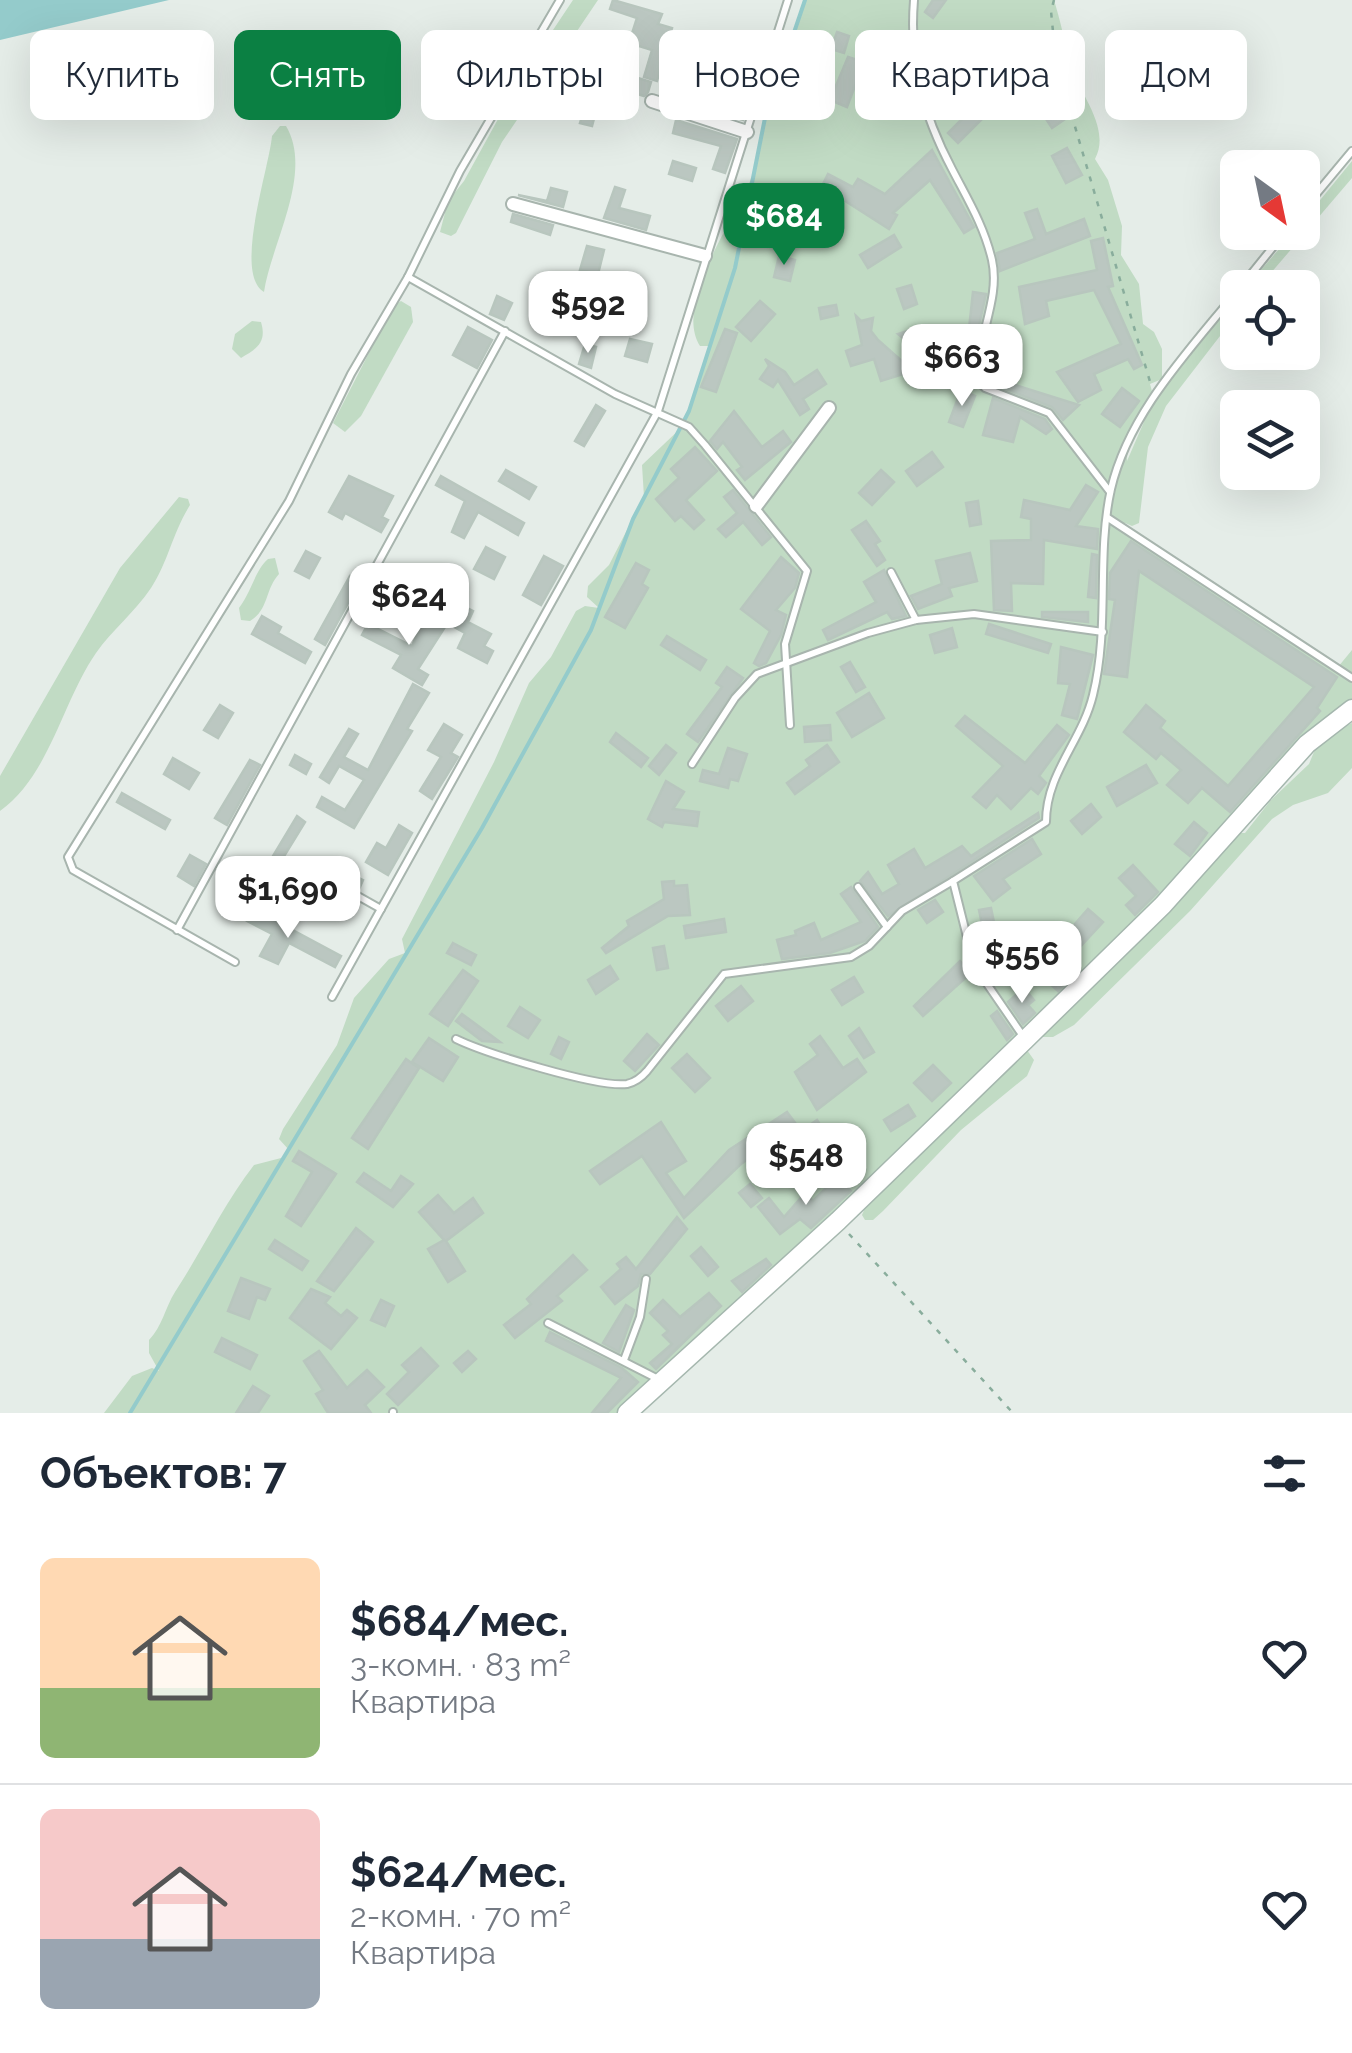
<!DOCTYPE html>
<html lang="ru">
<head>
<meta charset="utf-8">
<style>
  body { margin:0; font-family:Raleway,sans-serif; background:#f2f2f3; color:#1f2937; height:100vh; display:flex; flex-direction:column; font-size:38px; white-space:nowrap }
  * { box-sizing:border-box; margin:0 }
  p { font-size:32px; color:#747a83 }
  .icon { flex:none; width:55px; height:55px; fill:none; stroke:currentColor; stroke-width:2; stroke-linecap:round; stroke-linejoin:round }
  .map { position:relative; height:1413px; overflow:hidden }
  .drawer { display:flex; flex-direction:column; background:#fff; flex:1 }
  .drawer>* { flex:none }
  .guide { position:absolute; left:30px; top:30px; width:1292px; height:90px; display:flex; gap:20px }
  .needle { width:65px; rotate:147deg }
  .buttons { position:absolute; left:1220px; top:150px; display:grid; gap:20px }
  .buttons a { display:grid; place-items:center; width:100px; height:100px; border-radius:15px; background:#fff; box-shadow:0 10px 40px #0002; font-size:50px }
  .price { position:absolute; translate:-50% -85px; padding:0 22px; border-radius:20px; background:#fff; color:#222; font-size:32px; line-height:65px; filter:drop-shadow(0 2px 5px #0008) }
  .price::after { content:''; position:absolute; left:50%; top:60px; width:30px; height:22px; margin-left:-15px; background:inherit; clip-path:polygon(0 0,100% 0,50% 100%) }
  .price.selected { background:#0b8043; color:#fff }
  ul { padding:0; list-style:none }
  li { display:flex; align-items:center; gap:30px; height:250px; padding:0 40px }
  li+li { border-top:2px solid #e0e1e3 }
  li span { display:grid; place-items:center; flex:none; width:280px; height:200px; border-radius:15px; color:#555 }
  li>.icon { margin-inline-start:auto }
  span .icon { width:120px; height:120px; fill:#fffc; stroke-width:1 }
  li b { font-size:42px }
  h2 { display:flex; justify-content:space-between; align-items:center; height:120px; padding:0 40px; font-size:42px }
  .tag { padding:0 35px; border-radius:15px; background:#fff; box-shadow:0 10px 40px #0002; font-size:35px; line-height:90px }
  .tag.selected { background:#0b8043; color:#fff }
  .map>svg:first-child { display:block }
</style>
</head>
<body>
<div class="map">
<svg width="1352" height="1413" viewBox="0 0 1352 1413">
  <rect width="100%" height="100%" fill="#e5ede8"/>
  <g fill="#c1dbc4">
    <path d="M573,0h25l-96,142 -46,91 -5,3 -11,-4 8,-31 16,-20 55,-100z"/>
    <path d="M805,0h249c5,16 11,41 15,61 8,30 43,66 26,98l13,21 14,46 -1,29 18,29 4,40 11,8 8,17v30l-12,5 3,11 -25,42 -1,24 26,-60 84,-103v16l-71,92 -18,41 -9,76 -7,3 -7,-3 -1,4 214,140 14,-17v59l-123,124h16l26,-33 38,-36 7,-17 13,-13 23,-11v45l-24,25 -35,12 -21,14 -82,92 -116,114 -21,12h-26l-392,376h-531l28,-37 20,-8 7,3 -10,-18v-13c13,-13 16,-32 26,-48 27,-41 48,-87 79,-127l31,-8 4,-7 -10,-11 4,-10 54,-84 17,-47 35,-39 16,-6 -3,-14 92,-177 35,-79 22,-26 25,-46 9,-5 14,2 -12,-11 1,-11 21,-21 35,-68 -2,-32 42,-40 26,-79h-10c-28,-44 40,-133 55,-177 5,-17 5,-35 10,-52 12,-40 27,-78 40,-117z"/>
    <path d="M280,126h6c28,47 -15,118 -22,166 -31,-18 5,-123 8,-156z"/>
    <path d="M1352,161v17l-93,109h-13l47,-54 9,-1 1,-11z"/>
    <path d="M401,301l10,6 2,15 -52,94 -16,16 -12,-9 60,-117z"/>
    <path d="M252,321l9,1c6,20 -4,27 -20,36l-9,-9 3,-15z"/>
    <path d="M179,497l9,2 2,6c-18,29 -21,55 -39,83 -16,24 -39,42 -55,65 -34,49 -46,122 -96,158v-35l120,-208z"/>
    <path d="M275,558l4,16c-14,15 -10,36 -29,47l-9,-1 -2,-12c14,-19 15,-36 29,-49z"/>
    <path d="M1027,1050l7,10 -7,16 -66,54 -78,81 -10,9h-8l-3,-5 3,-7z"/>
  </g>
  <path fill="#94cbcb" d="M0,0h169l-169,40z"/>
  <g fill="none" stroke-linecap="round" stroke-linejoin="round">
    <path stroke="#94cbcb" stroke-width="4" d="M130,1413l352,-585 109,-198 42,-111 56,-108 46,-143 30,-150 40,-118"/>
  </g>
  <g fill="#bbc7c1" stroke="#b8c6be" stroke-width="2.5">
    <path d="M613,0l49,14 -4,10 14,4 -15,53 -13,-4 8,-27 -23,-7 8,-25 -27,-9z"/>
    <path d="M933,0h13l-13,18 -8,-6z"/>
    <path d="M837,32l12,4 -5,17 -13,-4z"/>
    <path d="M742,40l20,6 -19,74 -13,-4 13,-45 -9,-2z"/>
    <path d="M618,42l11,3 -5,17 -11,-3z"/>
    <path d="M884,48l17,6 -9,27 -17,-5z"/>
    <path d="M848,57l16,5 -17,45 -17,-7z"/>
    <path d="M1035,66l30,53 -13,9 -27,-41 -19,11 -6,-11z"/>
    <path d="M619,72l32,10 -3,10 -4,4 -29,-9z"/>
    <path d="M993,89l6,8 -14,12 -7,-8z"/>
    <path d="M588,97l11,3 -7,26 -12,-3z"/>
    <path d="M974,107l10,10 -26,26 -10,-10z"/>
    <path d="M676,120l61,19 -12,34 -12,-4 8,-23 -48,-13z"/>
    <path d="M1067,148l15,27 -16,8 -14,-27z"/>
    <path d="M932,150l42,77 -10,6 -34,-53 -37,33 4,2 -8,14 -67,-43 6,-12 25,13 5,-8 27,15z"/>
    <path d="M673,161l23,7 -4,13 -23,-7z"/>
    <path d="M615,187l10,3 -6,18 31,8 -4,14 -42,-12z"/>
    <path d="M551,188l16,4 -4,15 -45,-12 29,6z"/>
    <path d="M1037,209l9,25 38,-15 6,17 -90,35 -3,-18 38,-14 -10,-26z"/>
    <path d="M513,214l40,11 -3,10 -39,-13z"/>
    <path d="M894,235l7,12 -33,21 -8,-13z"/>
    <path d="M1103,238l10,48 -5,1 34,78 -8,4 -6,-10 -34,15 7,16 -23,12 -21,-30 64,-28 -27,-54 -48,11 3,15 -24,8 -6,-37 78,-17 -6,-29z"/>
    <path d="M587,246l17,4 -6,24 -18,-4z"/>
    <path d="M779,256l16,4 -5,21 -16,-4z"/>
    <path d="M911,285l6,19 -13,5 -7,-20z"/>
    <path d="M627,286l10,3 -6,18 -10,-2z"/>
    <path d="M973,292l13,2 -10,45 -8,-1z"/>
    <path d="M497,296l15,7 -8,17 -14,-6z"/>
    <path d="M760,301l15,13 -24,27 -15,-14z"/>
    <path d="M836,305l2,10 -17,4 -2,-11z"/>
    <path d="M856,316l5,5 12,-3 -2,13 7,9 35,31 -32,10 -7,-22 -23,7 -5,-15 16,-6z"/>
    <path d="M468,327l24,13 -15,28 -24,-13z"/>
    <path d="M725,329l12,4 -21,59 -15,-5z"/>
    <path d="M913,329l8,24 -23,-19z"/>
    <path d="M630,339l22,5 -5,18 -22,-6z"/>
    <path d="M585,344l11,3 -5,21 -12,-4z"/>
    <path d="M955,345l13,11 -17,21 -13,-11z"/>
    <path d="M765,359l20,13 9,13 23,-15 9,14 -23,15 6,10 -9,6 -22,-35 -5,7 -13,-8 9,-13z"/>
    <path d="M999,369l19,3 -3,13 64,20 -16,15 -11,-13 -57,-22z"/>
    <path d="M1122,388l17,13 -19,26 -18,-13z"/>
    <path d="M961,390l14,6 -12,31 -14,-5z"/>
    <path d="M993,398l52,21 7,10 -6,5 -26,-17 -7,25 -30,-7z"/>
    <path d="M596,405l9,6 -21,35 -9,-5z"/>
    <path d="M734,411l28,36 21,-16 8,11 -46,38 -8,-10 5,-3 -19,-25 -6,7 -7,-8z"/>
    <path d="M695,447l22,24 -31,29 18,20 -10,9 -13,-13 -6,5 -19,-22 23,-21 -8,-9z"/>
    <path d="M932,452l11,15 -26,19 -11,-15z"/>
    <path d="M506,470l30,17 -7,12 -30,-18z"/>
    <path d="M881,470l13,12 -22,23 -13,-12z"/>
    <path d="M349,476l44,20 -11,21 6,3 -7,12 -36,-19 -3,6 -13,-7z"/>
    <path d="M441,476l83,47 -6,12 -40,-23 -14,26 -12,-6 13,-31 -29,-16z"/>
    <path d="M1086,485l12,7 -22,34 22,3 -1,20 -53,-9 -1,44 -32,-1 1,28 -18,-1 -3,-69 40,-1v-21l-10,-2 3,-17 46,10z"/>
    <path d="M733,490l38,47 -9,8 -19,-23 -17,15 -8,-8 19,-16 -13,-16z"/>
    <path d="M978,501l3,23 -11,2 -4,-23z"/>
    <path d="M866,521l14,20 -5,3 10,16 -8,6 -25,-36z"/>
    <path d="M1131,541l206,136 -20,31 3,3 -90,101 -28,-24 -14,15 -21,-18 14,-15 -20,-17 -5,6 -32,-27 22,-27 19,16 -5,7 68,58 86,-99 -175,-116 -12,106 -23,-3 11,-74 -6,-1 1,-26z"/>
    <path d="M486,547l19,10 -11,22 -20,-10z"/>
    <path d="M306,551l14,7 -11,20 -14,-7z"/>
    <path d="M970,553l7,28 -28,7 3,8 -34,13 -7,-13 31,-12 -6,-23z"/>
    <path d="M1092,554l5,1 -1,43 -8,-1z"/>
    <path d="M544,556l19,10 -22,39 -18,-10z"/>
    <path d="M781,557l18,16 -4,15 -19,22 10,5 -5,20 -15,28 -7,3 -5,-3 16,-32 -29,-22z"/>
    <path d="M636,563l13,7 -7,14 6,4 -23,40 -20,-11z"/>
    <path d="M884,570l22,46 -14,3 -5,-7 -59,28 -5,-10 53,-28 -12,-20z"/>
    <path d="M406,574l31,17 -10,19 -31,-16z"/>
    <path d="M350,576l10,5 -35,64 -10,-6z"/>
    <path d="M456,602l17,9 -5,11 23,12 -7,12 9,5 -6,12 -29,-15 7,-15 -20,-11z"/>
    <path d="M1042,612h46v10l-46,-5z"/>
    <path d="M262,616l19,11 -3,6 33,19 -6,11 -53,-29z"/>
    <path d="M425,616l20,11 -27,42 10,6 -6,10 -29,-17 8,-13 -39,-20 6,-11 44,22z"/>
    <path d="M989,624l62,20 -3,9 -62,-19z"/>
    <path d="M952,628l5,19 -22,6 -5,-18z"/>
    <path d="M667,636l39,24 -6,10 -39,-25z"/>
    <path d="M1061,647l32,8 -16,64 -15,-4 8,-31 -12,-1z"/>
    <path d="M850,662l15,25 -9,5 -15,-25z"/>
    <path d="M727,667l16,11 -45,64 -11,-8 35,-47 -6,-4z"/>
    <path d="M413,684l16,9 -22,36 5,2 -58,97 -37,-21 5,-10 23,13 19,-30 -25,-14 -10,17 -9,-6 29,-48 9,5 -14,23 24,13z"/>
    <path d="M869,693l15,25 -32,19 -15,-24z"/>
    <path d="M220,705l13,8 -15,25 -14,-8z"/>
    <path d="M965,716l60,47 32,-38 12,10 -30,41 7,7 -8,11 -7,-6 -20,21 -14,-14 -11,13 -13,-11 30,-31 -47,-40z"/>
    <path d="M444,724l18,11 -11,18 7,4 -26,42 -12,-8 21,-34 -13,-7z"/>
    <path d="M830,725l1,15 -26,2 -1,-15z"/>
    <path d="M616,733l32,25 -7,9 -31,-25z"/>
    <path d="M666,745l10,8 -17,22 -10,-9z"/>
    <path d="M827,745l12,17 -44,32 -8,-11 23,-17 -4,-6z"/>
    <path d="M728,748l19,6 -9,27 -8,-2 -2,9 -28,-7 3,-11 16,4z"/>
    <path d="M295,755l16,9 -5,10 -16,-9z"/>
    <path d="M173,758l26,15 -10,16 -25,-15z"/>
    <path d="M250,760l10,5 -33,60 -12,-7z"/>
    <path d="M1146,765l11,18 -40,23 -10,-19z"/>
    <path d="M666,781l18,11 -11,17 26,3 -2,14 -33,-4 -2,5 -14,-8z"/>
    <path d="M122,793l48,27 -5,9 -48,-27z"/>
    <path d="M1091,804l10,13 -19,17 -11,-13z"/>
    <path d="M1038,813l1,5 -151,98 -28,-35 8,-9 14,22 17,-10 -11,-19 26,-16 11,19 37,-22 9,10z"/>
    <path d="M297,816l8,6 -27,44 -8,-5z"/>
    <path d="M1194,822l13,11 -17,23 -15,-12z"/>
    <path d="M399,825l13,8 -24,42 -22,-13 11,-19 9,5z"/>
    <path d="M1032,839l9,15 -38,25 7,9 -17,13 -19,-25z"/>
    <path d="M190,855l16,9 -12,22 -16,-10z"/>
    <path d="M1133,865l25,27 -23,23 -9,-10 10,-9 -17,-18z"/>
    <path d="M334,866l29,14 -4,9 -24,-13 -7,2z"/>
    <path d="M307,873l19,7 3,7 24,14 -6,11 -35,-14 -7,13 -15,-8z"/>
    <path d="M674,881v5l13,-1 3,30 -22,1 -62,37 -4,-5 27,-22 -2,-5 37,-22 -2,-17z"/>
    <path d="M851,887l27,40 -13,14 -35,12 -48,6 -5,-19 19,-5 -1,-4 19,-8 7,17 40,-18 -20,-28z"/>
    <path d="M935,900l8,12 -16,11 -9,-13z"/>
    <path d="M991,908l6,29 -12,2 -6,-29z"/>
    <path d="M253,909l88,47 -6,11 -46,-24 -11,21 -18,-8 12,-22 -25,-13z"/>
    <path d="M1088,909l15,13 -36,39 10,11 -19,19 -27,-25 22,-17z"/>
    <path d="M724,919l2,13 -40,6 -2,-12z"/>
    <path d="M453,943l23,12 -5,10 -24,-12z"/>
    <path d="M664,946l4,22 -11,2 -4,-22z"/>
    <path d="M960,961l11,12 -48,43 -9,-10z"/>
    <path d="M610,966l8,13 -22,15 -8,-14z"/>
    <path d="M463,970l15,11 -30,45 -18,-12z"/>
    <path d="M854,977l9,15 -21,13 -10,-15z"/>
    <path d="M741,986l12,15 -25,20 -12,-15z"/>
    <path d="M1024,988l10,12 -6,5 7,8 -12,11 -15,-22z"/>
    <path d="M520,1007l20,13 -12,18 -20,-12z"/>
    <path d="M997,1011l16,23 -6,6 -16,-24z"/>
    <path d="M462,1014l38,28 -18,-1 -26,-20z"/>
    <path d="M859,1028l15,24 -10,6 -15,-22z"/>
    <path d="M647,1034l12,11 -24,26 -11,-10z"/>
    <path d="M820,1036l23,32 14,-9 9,13 -49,38 -22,-38 23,-17 -8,-11z"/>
    <path d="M559,1037l10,5 -8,17 -10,-5z"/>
    <path d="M429,1038l29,19 -15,24 -31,-19z"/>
    <path d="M687,1054l23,24 -15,14 -23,-24z"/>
    <path d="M406,1059l13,9 -51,81 -16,-11z"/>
    <path d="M933,1065l18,18 -19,18 -18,-18z"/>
    <path d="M908,1105l7,11 -24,15 -7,-11z"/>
    <path d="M787,1112l9,12 -55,40 -57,54 -42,-62 -42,28 -10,-13 71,-49 25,39 -20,12 18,25 45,-48z"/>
    <path d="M817,1120l7,11 -15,11 -8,-11z"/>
    <path d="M299,1151l37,23 -35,52 -15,-10 26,-44 -19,-11z"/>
    <path d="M364,1173l27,18 10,-15 12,8 -20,23 -36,-25z"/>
    <path d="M837,1177l14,14 -40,37 -11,-9 -20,15 -22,-27 11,-9 15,19 21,-24 8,8z"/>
    <path d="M750,1184l12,14 -11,9 -12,-14z"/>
    <path d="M438,1195l16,18 19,-15 10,15 -37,28 19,30 -17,11 -20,-33 16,-9 -25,-28z"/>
    <path d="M677,1217l10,12 -37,45h-9l-3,12 -23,18 -14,-17 20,-18 -4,-5 9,-7 10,12z"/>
    <path d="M356,1228l17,14 -39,49 -17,-10z"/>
    <path d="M275,1240l33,21 -6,9 -33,-21z"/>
    <path d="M701,1247l17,20 -10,9 -17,-20z"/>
    <path d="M573,1255l14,15 -30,26 5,5 -47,37 -11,-13 27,-21 -4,-5z"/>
    <path d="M766,1259l5,6 -29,27 -10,-11z"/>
    <path d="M241,1278l29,11 -5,11 -8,-3 -8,22 -21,-8z"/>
    <path d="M311,1289l19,8 -5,6 16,13 6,-6 10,8 -26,31 -41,-31z"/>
    <path d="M709,1293l12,13 -65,63 -6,-6 22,-19 -9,-9 5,-4 -18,-18 13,-13 17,17z"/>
    <path d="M381,1300l13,6 -9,20 -14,-6z"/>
    <path d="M626,1305l8,5 -15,42 -16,-9z"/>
    <path d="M550,1332l72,36 16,14 -31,31h-15l29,-35 -75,-37z"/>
    <path d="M222,1338l35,17 -7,14 -35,-17z"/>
    <path d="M421,1348l17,18 -40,39 -11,-11 22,-22 -7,-7z"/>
    <path d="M319,1351l28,37 20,-18 17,17 -19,18 6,8h-43l-12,-19 7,-4 -19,-29z"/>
    <path d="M468,1351l8,8 -14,13 -8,-9z"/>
    <path d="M253,1386l16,10 -11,17h-22z"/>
  </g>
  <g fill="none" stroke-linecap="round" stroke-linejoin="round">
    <g stroke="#a8b5ae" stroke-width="10">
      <g id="lane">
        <path d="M914,0c-5,63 9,114 38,169 16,31 32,57 40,91 9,40 -17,80 -14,121l7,7 64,25 61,79"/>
        <path d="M1302,211l50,-60"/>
        <path d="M408,277l52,-106 100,-171"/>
        <path d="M1240,288l45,-56"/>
        <path d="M1108,518l244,160"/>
        <path d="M891,572l25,48"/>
        <path d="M692,764l43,-66 22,-24 111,-41 48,-13 58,-6 129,18"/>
        <path d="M333,882l48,27"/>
        <path d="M858,887l29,40"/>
        <path d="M177,930l328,-599"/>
        <path d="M235,962l-162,-92 -5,-13 221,-356 62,-127 57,-97 207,117 74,33 16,18 102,126 -22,73 5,81"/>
        <path d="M332,997l326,-586 130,-411"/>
        <path d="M456,1039c29,14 142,49 171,45 9,-2 14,-6 20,-13l77,-97 127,-17 18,-11 33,-35 51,-30"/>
        <path d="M1025,1039l-51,-74 -21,-84 93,-59c0,-49 36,-81 47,-127 17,-68 3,-139 18,-206 18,-77 79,-139 127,-199"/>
        <path d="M548,1323l112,57"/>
        <path d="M624,1360l16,-43 6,-38"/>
        <path d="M393,1412v1"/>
      </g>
    </g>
    <g stroke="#a8b5ae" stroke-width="16">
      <g id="street">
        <path d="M652,101l95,31"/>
        <path d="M513,204l192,52"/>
        <path d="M756,506l73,-98"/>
      </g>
    </g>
    <g stroke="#a5b7ae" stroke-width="21">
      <path id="secondary" d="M627,1413l211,-192 187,-181 138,-135 144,-161 45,-35"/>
    </g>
    <g stroke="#89ad9c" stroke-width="2.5" stroke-dasharray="5 8" stroke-linecap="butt">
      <path d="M1054,0l-3,11 5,51 95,323"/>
      <path d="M849,1234l164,179"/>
    </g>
    <use href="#lane" stroke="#fff" stroke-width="6"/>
    <use href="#street" stroke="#fff" stroke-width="12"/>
    <use href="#secondary" stroke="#fff" stroke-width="18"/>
  </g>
</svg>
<div class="buttons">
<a><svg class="needle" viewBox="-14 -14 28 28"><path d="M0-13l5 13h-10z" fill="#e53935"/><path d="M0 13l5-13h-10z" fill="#747a83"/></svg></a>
<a><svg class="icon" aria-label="locate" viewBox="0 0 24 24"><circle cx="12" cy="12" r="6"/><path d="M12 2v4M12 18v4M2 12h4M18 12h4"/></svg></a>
<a><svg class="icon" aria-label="layers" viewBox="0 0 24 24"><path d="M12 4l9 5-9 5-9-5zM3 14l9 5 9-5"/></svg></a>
</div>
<b class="price selected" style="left:784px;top:268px">$684</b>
<b class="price" style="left:588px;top:356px">$592</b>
<b class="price" style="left:962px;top:409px">$663</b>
<b class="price" style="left:409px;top:648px">$624</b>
<b class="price" style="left:288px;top:941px">$1,690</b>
<b class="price" style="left:1022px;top:1006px">$556</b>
<b class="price" style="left:806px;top:1208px">$548</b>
<div class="guide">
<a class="tag">Купить</a>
<a class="tag selected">Снять</a>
<a class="tag">Фильтры</a>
<a class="tag">Новое</a>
<a class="tag">Квартира</a>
<a class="tag">Дом</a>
</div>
</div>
<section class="drawer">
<h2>Объектов: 7<svg class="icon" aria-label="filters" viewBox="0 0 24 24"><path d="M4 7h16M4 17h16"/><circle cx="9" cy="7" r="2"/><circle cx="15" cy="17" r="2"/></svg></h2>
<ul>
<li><span style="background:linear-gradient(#ffd9b3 65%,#8fb573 0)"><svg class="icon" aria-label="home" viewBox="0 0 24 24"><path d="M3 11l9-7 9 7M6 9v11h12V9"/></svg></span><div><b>$684/мес.</b><p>3-комн. · 83 m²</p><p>Квартира</p></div><svg class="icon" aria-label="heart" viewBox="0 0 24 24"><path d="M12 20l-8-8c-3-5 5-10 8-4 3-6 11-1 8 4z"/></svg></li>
<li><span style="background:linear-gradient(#f6c9c9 65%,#9aa5b1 0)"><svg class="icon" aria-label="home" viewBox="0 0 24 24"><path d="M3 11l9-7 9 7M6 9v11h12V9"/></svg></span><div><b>$624/мес.</b><p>2-комн. · 70 m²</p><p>Квартира</p></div><svg class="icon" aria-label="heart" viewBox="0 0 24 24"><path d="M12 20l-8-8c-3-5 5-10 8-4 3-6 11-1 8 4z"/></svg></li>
</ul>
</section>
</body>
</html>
